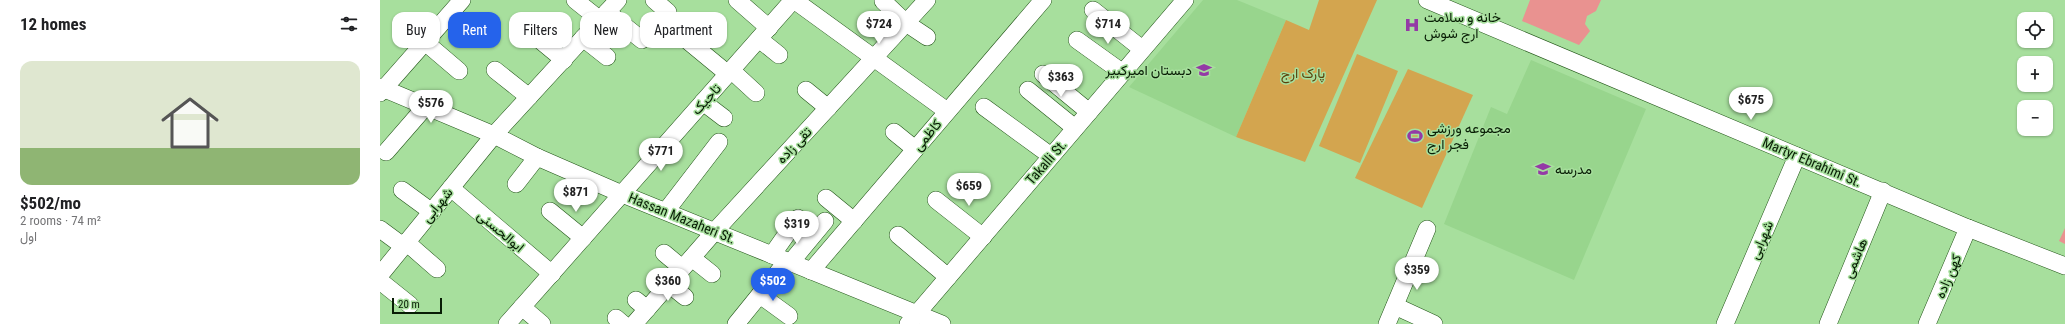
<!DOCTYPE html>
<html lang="en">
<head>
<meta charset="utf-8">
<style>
  body { margin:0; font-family:"Roboto Condensed",Vazirmatn,sans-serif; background:#f2f2f2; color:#202124; height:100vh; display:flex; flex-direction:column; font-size:15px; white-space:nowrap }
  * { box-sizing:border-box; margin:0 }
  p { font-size:13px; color:#757577 }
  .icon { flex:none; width:22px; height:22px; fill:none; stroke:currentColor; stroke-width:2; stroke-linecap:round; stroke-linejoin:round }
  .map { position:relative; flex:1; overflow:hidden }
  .sheet { display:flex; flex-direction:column; background:#fff; width:380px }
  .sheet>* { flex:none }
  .guide { position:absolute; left:12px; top:12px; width:380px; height:36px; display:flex; gap:8px }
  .tools { position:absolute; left:1637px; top:12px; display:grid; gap:8px }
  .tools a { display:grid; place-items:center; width:36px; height:36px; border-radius:8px; background:#fff; box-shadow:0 1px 3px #0004; font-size:20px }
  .scale { position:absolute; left:12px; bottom:10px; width:50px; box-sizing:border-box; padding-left:4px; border:2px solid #081d05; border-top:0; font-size:11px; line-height:14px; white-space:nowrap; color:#081d05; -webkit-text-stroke:3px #a7df9d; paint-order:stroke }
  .price { position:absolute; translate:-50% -34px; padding:0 9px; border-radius:14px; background:#fff; color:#222; font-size:13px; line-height:26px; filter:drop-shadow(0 1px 2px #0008) }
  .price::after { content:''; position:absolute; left:50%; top:24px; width:12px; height:9px; margin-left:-6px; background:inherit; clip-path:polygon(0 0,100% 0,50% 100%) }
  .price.selected { background:#2563eb; color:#fff }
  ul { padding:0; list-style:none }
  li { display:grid; align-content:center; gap:8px; height:212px; padding:0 20px }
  li span { display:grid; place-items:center; height:124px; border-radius:12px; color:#555 }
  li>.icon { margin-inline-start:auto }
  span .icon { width:72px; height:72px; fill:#fffc; stroke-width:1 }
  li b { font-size:17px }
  h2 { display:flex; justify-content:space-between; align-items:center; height:48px; padding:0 20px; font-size:17px }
  .pill { padding:0 14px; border-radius:12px; background:#fff; box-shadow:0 1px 3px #0004; font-size:14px; line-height:36px }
  .pill.selected { background:#2563eb; color:#fff }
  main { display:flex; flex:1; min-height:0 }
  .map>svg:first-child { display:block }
</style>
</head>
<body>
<main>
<section class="sheet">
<h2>12 homes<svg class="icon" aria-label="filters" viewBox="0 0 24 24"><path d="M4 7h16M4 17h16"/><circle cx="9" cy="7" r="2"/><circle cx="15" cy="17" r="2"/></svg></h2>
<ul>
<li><span style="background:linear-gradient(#dfe7d0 70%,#8fb573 0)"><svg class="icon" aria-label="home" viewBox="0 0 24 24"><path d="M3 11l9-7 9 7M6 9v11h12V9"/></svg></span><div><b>$502/mo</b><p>2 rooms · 74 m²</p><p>اول</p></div></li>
</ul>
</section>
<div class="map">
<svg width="1685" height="324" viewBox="0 0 1685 324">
  <rect width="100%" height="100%" fill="#a7df9d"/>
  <g fill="#98d58d">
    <path d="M823,0h34l49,20 -50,117 -107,-50z"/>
    <path d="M1151,60l115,49 -72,171 -130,-56 47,-117 16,7z"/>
  </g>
  <g fill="#d3a54f">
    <path d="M939,0h58l-72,162 -69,-25 50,-117 23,10z"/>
    <path d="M977,54l41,17 -38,92 -41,-17z"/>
    <path d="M1028,69l65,26 -51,113 -67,-30z"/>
  </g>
  <g fill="#e99290">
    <path d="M1150,0h71l-5,11 -9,5 -2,8 5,7 -11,14 -57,-24z"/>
    <path d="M1685,228v16l-6,-3z"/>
  </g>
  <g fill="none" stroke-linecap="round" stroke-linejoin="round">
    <g stroke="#225518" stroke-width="18">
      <g id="street">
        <path d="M195,0l25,20"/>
        <path d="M274,0l14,12"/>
        <path d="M357,0l32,28"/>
        <path d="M414,0l153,111"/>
        <path d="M1047,0l541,228 97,38"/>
        <path d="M503,1l23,22 21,14"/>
        <path d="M713,10l49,39"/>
        <path d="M227,12l35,28"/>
        <path d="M149,31l35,29"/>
        <path d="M203,38l24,19"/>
        <path d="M379,39l20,16"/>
        <path d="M697,40l46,33"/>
        <path d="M308,41l40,33"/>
        <path d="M45,42l34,29"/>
        <path d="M115,70l34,27"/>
        <path d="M351,70l25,23"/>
        <path d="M663,74l46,38"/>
        <path d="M0,87l114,48 43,22 85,37 320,130"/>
        <path d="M426,90l22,18"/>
        <path d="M648,90l47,38"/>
        <path d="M0,93l82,-93"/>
        <path d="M323,102l21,16"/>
        <path d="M604,107l67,49"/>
        <path d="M514,132l21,17"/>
        <path d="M6,152l40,-46"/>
        <path d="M136,184l21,-27"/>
        <path d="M71,188l101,86"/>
        <path d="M22,190l30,22"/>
        <path d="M446,198l28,23"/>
        <path d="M556,200l47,37"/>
        <path d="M170,211l33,27"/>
        <path d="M286,211l53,-69"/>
        <path d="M0,229l23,17"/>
        <path d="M518,235l50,42"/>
        <path d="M26,242l31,27"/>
        <path d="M284,253l18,15"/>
        <path d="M392,255l26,-37"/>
        <path d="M312,258l20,16"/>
        <path d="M411,262l34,-41"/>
        <path d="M431,271l232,-271"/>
        <path d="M0,275l114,-140 124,-135"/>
        <path d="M0,281l30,24"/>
        <path d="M289,284l16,13"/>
        <path d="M380,295l29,21"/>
        <path d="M256,300l11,9"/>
        <path d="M1015,306l39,18"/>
        <path d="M142,307l20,17"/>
        <path d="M236,318l7,6"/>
        <path d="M127,324l286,-324"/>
        <path d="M254,324l81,-93 212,-231"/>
        <path d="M356,324l51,-63"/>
        <path d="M528,324l277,-324"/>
        <path d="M1007,324l40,-95"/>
        <path d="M1345,324l72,-168"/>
        <path d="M1448,324l55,-133"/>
        <path d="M1547,324l41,-96"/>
      </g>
    </g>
    <use href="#street" stroke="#fff" stroke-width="17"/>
  </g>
  <defs>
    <g id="hospital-bare" transform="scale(1.2)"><path d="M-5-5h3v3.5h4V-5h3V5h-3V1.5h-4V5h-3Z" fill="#943aa6" stroke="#a7df9d" stroke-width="2.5" paint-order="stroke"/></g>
    <g id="school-bare" transform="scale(1.2)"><path d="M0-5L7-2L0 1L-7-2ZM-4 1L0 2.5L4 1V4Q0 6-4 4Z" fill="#943aa6" stroke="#a7df9d" stroke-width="2.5" paint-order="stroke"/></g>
    <g id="stadium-bare" transform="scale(1.2)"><path d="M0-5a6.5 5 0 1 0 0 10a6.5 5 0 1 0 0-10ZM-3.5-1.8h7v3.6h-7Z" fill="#943aa6" stroke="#a7df9d" stroke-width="2.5" paint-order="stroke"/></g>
  </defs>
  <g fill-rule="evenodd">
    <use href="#hospital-bare" x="1032" y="25"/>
    <use href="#school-bare" x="824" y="70"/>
    <use href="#stadium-bare" x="1035" y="136"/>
    <use href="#school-bare" x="1163" y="169"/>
  </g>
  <g text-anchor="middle" stroke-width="3" stroke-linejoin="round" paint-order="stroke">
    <g font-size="14" fill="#081d05" stroke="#a7df9d" text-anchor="start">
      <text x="1044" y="22">خانه و سلامت<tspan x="1044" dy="16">ارج شوش</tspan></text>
      <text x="812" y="75" text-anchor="end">دبستان امیرکبیر</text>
      <text x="1047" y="133">مجموعه ورزشی<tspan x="1047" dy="16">فجر ارج</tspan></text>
      <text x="1175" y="174">مدرسه</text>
    </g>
    <g font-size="14" fill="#5b410b" stroke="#a7df9d">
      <text x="923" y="78">پارک ارج</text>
    </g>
    <g font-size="14" fill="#081d05" stroke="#a7df9d">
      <text transform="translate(326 99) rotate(-48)" y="5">تاجیک</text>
      <text transform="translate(547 135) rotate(-50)" y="5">کاظمی</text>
      <text transform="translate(414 145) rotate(-47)" y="5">تقی زاده</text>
      <text transform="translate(666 162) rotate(-49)" y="5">Takalli St.</text>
      <text transform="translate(1432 162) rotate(23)" y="5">Martyr Ebrahimi St.</text>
      <text transform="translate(57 205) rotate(-51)" y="5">شهرابی</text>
      <text transform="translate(302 218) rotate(22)" y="5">Hassan Mazaheri St.</text>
      <text transform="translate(121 231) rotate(40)" y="5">ابوالحسنی</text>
      <text transform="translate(1381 240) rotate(-67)" y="5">شهرابی</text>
      <text transform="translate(1475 258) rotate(-67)" y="5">هاشمی</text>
      <text transform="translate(1568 276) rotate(-67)" y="5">کهن زاده</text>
    </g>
  </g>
</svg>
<div class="tools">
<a><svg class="icon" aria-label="locate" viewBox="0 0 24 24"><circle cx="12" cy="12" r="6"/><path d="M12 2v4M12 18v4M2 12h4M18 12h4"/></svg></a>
<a>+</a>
<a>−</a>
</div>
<div class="scale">20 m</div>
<b class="price" style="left:499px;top:45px">$724</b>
<b class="price" style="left:728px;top:45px">$714</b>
<b class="price" style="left:681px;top:98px">$363</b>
<b class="price" style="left:1371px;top:121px">$675</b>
<b class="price" style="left:51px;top:124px">$576</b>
<b class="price" style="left:281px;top:172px">$771</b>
<b class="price" style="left:589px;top:207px">$659</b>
<b class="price" style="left:196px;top:213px">$871</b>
<b class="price" style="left:417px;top:245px">$319</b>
<b class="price" style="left:1037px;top:291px">$359</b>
<b class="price" style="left:288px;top:302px">$360</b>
<b class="price selected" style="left:393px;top:302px">$502</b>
<div class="guide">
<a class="pill">Buy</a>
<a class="pill selected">Rent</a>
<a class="pill">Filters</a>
<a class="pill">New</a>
<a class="pill">Apartment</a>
</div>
</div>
</main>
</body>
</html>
